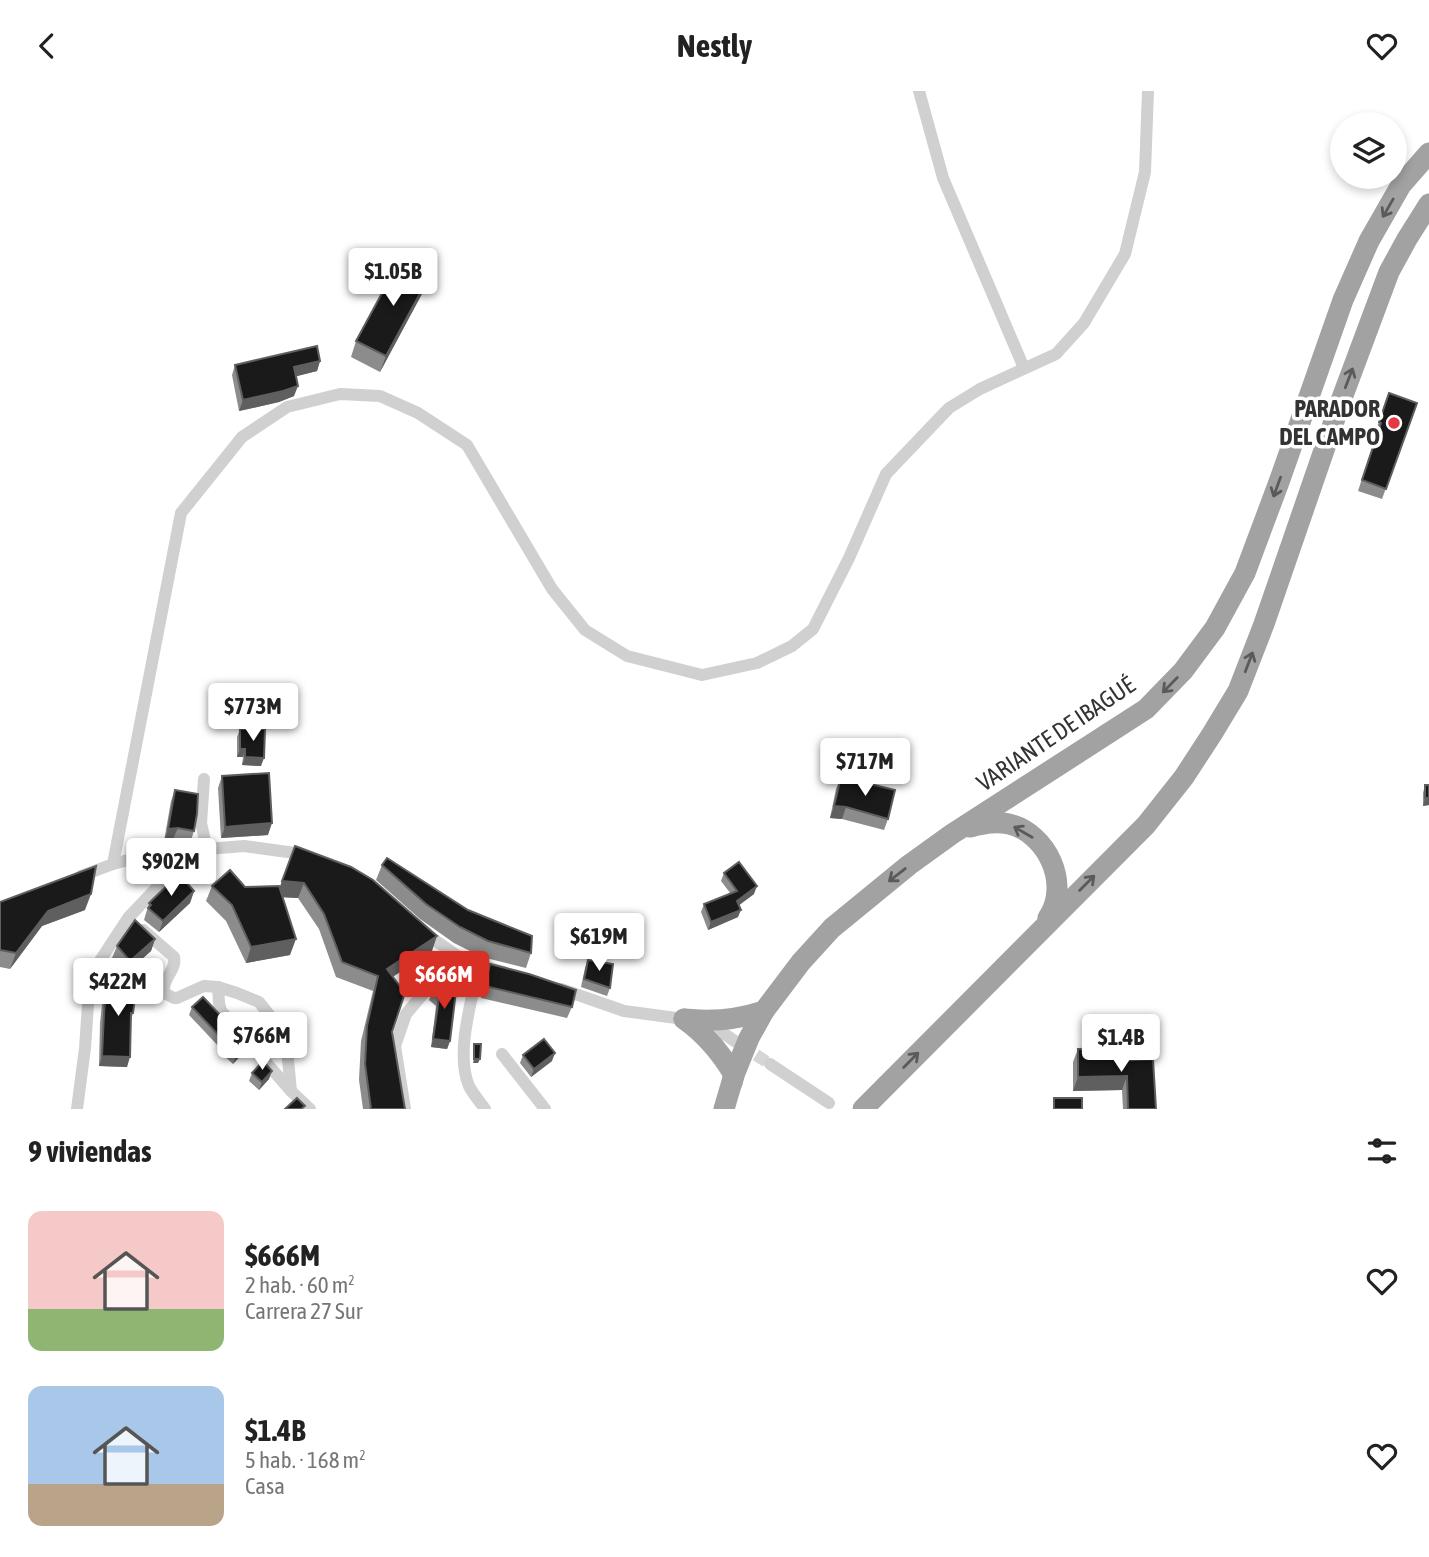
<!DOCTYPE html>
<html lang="es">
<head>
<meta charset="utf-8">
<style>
  body { margin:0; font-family:"Asap Condensed",sans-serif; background:#f6f6f6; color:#222; height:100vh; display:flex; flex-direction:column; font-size:26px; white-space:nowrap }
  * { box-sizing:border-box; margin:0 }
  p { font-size:23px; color:#767676 }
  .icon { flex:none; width:38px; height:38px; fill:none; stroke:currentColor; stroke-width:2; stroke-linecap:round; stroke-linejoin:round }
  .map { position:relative; height:1018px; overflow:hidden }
  .panel { display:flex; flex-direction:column; background:#fff; flex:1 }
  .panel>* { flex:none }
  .tools { position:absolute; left:1330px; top:21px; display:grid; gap:14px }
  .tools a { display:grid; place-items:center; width:77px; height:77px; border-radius:50%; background:#fff; box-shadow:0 4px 10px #0003; font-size:35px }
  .price { position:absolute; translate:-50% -60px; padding:0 16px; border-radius:7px; background:#fff; color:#222; font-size:23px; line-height:46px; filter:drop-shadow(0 2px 4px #0008) }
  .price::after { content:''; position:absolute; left:50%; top:42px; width:21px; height:16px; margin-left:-10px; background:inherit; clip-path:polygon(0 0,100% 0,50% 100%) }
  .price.active { background:#d93025; color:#fff }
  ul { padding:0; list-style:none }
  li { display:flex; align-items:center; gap:21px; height:175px; padding:0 28px }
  li span { display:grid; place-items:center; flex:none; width:196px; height:140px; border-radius:14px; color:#555 }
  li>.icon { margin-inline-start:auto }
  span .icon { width:84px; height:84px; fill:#fffc; stroke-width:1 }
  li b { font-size:30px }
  h2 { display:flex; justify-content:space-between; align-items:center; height:84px; padding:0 28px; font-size:30px }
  header { display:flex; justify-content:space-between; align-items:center; height:91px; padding:0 28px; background:#fff; font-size:32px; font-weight:700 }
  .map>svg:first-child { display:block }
</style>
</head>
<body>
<header><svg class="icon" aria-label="back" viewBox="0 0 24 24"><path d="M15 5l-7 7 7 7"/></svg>Nestly<svg class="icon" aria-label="heart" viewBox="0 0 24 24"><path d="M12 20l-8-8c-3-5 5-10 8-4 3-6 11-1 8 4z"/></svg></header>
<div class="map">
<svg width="1429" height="1018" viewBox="0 0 1429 1018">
  <rect width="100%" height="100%" fill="#fff"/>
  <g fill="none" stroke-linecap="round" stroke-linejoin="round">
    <path stroke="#d6d6d6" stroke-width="12" stroke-dasharray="12 6" stroke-linecap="butt" d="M741,954l29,19"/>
    <g stroke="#d0d0d0" stroke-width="12">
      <path d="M919,0l24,87 81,190"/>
      <path d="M204,688l-3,44 6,26"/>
      <path d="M113,773l68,-351 61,-76 45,-30 53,-13 40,2 38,17 49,32 85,144 33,41 42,26 75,19 55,-12 35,-17 21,-17 36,-71 37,-84 63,-66 31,-19 76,-35 28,-31 41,-69 20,-82 3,-81"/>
      <path d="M81,785l32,-12 59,-16 26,6"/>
      <path d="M143,839l31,27c3,14 -13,22 -10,36l10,5h3l27,-12 14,1 19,6 22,9 15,19 13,28 4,42"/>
      <path d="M423,841l33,23 23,10 25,7"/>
      <path d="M479,874c-7,34 -24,89 -10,121 4,8 11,16 16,23"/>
      <path d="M218,896l1,16 2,8 70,80 19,18"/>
      <path d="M561,898l63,22 60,8 18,5 24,11 10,7"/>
      <path d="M502,963l43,55"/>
      <path d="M770,973l59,39"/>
      <path d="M77,1018l8,-61 5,-72 38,-58 37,-39 33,-25 9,-5 37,-3 51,7 11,5"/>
      <path d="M405,1018l-10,-63 11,-32 50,-59"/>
    </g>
    <g stroke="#a2a2a2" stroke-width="21">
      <path d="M970,736c13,-3 25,-6 39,-3 38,9 62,60 39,94"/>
      <path d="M684,928c21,15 36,32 50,56l-2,8"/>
      <path d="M684,928c28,3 53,1 80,-8"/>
      <path d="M724,1018l10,-34 15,-37 15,-27 37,-49 31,-34 77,-63 43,-31 194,-125 37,-38 32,-43 30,-55 34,-91 64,-182 26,-59 32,-56 28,-32"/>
      <path d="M863,1018l283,-284 38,-48 28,-43 26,-43 26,-67 78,-226 47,-126 18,-33 22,-35"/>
    </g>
  </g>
  <g fill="#8c8c8c">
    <path d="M430,184l-6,15 -44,82 -29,-15 5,-16z"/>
    <path d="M320,270l-3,10 -21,5 -2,20 -15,6 -40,9 -7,-36 3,-10z"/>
    <path d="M1389,302l28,10 -35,96 -24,-8 19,-58h-2z"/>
    <path d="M240,638l21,37 -19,-1 1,-8h-6v-20z"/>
    <path d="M222,685l46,59 -47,3 -3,-50z"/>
    <path d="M841,686l47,42 -4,11 -42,-11 -12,-1 6,-29z"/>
    <path d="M1425,694l4,20 -6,1v-13z"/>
    <path d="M175,699l19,41 -4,12 -17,-4 -9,2 7,-40z"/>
    <path d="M295,755l137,105 -39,26 -1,55 13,77h-42l-4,-29 2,-39 12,-50 -37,-14 -17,-48 -21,-31 -15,-1 7,58 -44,8 -20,-42 -20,-20 6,-15 68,1z"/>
    <path d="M382,774l86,45 63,43 -5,15 -44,-11 -28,-14 -34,-24 -44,-39z"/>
    <path d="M724,782l30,21 -15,11 -1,12 -30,13 -7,-18 3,-8 27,-10 -10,-13z"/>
    <path d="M194,800l-4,12 -31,29 -15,-12 5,-17z"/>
    <path d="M0,811l85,8 -43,16 -32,43 -10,-2z"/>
    <path d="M155,848l-4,12 -25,22 -14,-15 5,-12z"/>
    <path d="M588,869l22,28 -3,8 -26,-9 4,-19z"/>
    <path d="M490,873l82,43 -5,11 -86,-20 5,-22z"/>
    <path d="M111,883l16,22 6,17 -2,7 -4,47 -28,-1 1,-43 2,-19z"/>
    <path d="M442,889l8,61 -3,8 -16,-2 5,-41 -7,-6 3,-7z"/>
    <path d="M192,916l53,44 -12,13 -11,-10 1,-3 -34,-36z"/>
    <path d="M1078,958l40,12 38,48h-33l-1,-19 -49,1v-29z"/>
    <path d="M523,964l29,6 -21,16 -11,-14z"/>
    <path d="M252,982l17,6 -10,11 -10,-9z"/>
  </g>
  <g fill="#5f5f5f">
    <path d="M430,184l-6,15 -44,82 6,-16z"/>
    <path d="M320,270l-3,10 -27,7 4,-11z"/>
    <path d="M298,295l-4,10 -15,6 -40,9 4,-11z"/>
    <path d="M240,658h5l-2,8h-6z"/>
    <path d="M245,666l19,1 -3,8 -19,-1z"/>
    <path d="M1425,707h4v7l-6,1z"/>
    <path d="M834,715l12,1 -4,12 -12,-1z"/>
    <path d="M272,732l-4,12 -47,3 4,-11z"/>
    <path d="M178,737l-5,11 -9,2 4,-12z"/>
    <path d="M282,790l22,2 -6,15 -22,-1z"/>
    <path d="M757,795l-3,8 -20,15 3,-8z"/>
    <path d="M194,800l-4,12 -31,29 4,-11z"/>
    <path d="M91,803l-6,16 -43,16 -32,43 6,-16 32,-42z"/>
    <path d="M741,819l-3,7 -30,13 3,-8z"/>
    <path d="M437,845l-5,15 -51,33 6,-15z"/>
    <path d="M155,848l-4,12 -25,22 4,-12z"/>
    <path d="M296,848l-6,16 -44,8 5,-16z"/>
    <path d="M433,948l17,2 -3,8 -16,-2z"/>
    <path d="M247,952l-2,8 -12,13 3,-8z"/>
    <path d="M555,962l-3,8 -21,16 3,-8z"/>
    <path d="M102,965l28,1 -3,10 -28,-1z"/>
    <path d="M474,968h6l-2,4h-5z"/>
    <path d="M272,980l-3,8 -10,11 3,-8z"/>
    <path d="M1127,985l-5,14 -49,1 5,-14z"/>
  </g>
  <g fill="#1a1a1a" stroke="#5f5f5f" stroke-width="2">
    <path d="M400,169l30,15 -44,81 -30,-15z"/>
    <path d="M317,255l3,15 -26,6 4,19 -15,5 -40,9 -8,-35z"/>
    <path d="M1389,302l28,10 -31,86 -24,-9 19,-57 -2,-1z"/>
    <path d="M240,638h25l-1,29 -19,-1v-8h-5z"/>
    <path d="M269,682l3,50 -47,4 -3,-51z"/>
    <path d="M841,686l54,13 -7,29 -42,-12 -12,-1z"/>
    <rect x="1425" y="694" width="4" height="13"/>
    <path d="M175,699l23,4 -1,20 -3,17 -16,-3 -10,1z"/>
    <path d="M295,755l56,21 22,13 64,56 -50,33 18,24 -13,39 13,77h-34l-6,-45 2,-38 11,-50 -36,-14 -18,-48 -20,-31 -22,-2z"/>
    <path d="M387,767l81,52 64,26 -1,17 -43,-12 -28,-14 -34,-23 -44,-39z"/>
    <path d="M739,771l18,24 -20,15 4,9 -30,12 -7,-18 33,-13 -13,-18z"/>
    <path d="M96,775l-5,28 -43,17 -32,42 -16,-3v-48z"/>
    <path d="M230,779l15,17 34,-1 17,53 -45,8 -19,-42 -20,-19z"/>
    <path d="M179,783l15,17 -31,30 -15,-13 3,-3 -2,-2z"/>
    <path d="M135,829l20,19 -25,22 -13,-15z"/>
    <path d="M588,869l25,4 -3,24 -26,-9z"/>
    <path d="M490,873l39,10 47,16 -4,17 -87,-21z"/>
    <path d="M111,883l19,3 -3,19 8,1 -2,16h-2l-1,44 -28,-1 2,-43 2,-19h2z"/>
    <path d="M442,889l14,11 -6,50 -17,-2 6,-41 -7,-5z"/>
    <path d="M203,906l44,46 -11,13 -11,-10 2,-2 -35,-37z"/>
    <path d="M544,948l11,14 -21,16 -11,-14z"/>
    <path d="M474,953h7l-1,15h-6z"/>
    <path d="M1117,957l1,13 35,-2 3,50h-28l-1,-33 -49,1v-28z"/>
    <path d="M263,970l9,10 -10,11 -10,-9z"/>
    <path d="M297,1007l8,8 -4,3h-16z"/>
    <rect x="1054" y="1007" width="28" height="11"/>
  </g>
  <defs><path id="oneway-shaft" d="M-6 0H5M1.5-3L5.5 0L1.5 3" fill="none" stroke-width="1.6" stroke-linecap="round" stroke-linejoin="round" transform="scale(1.75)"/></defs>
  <g stroke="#5a5a5a">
    <use href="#oneway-shaft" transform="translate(1388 117) rotate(120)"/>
    <use href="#oneway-shaft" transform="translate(1349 287) rotate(-69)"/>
    <use href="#oneway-shaft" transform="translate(1277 396) rotate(110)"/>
    <use href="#oneway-shaft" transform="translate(1249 571) rotate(-69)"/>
    <use href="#oneway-shaft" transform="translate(1170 594) rotate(134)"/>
    <use href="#oneway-shaft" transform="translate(1023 741) rotate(-150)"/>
    <use href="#oneway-shaft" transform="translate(897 784) rotate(142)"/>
    <use href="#oneway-shaft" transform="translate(1087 792) rotate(-45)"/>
    <use href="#oneway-shaft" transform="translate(911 969) rotate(-45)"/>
  </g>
  <circle fill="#e63946" stroke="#fff" stroke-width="2.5" cx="1394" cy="332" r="7"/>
  <g text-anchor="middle" stroke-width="7" stroke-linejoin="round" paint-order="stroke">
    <g font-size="24" font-weight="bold" fill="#333" stroke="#fff" text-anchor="end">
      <text x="1380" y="326">PARADOR<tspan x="1380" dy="28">DEL CAMPO</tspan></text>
    </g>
    <g font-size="24" fill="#333" stroke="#fff">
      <text transform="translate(1056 643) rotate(-34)" y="8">VARIANTE DE IBAGUÉ</text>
    </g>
  </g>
</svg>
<div class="tools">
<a><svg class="icon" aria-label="layers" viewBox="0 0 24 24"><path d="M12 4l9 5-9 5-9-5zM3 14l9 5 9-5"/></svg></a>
</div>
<b class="price" style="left:393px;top:217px">$1.05B</b>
<b class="price" style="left:253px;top:652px">$773M</b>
<b class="price" style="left:865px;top:707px">$717M</b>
<b class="price" style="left:171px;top:807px">$902M</b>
<b class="price" style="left:599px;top:882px">$619M</b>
<b class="price active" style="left:444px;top:920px">$666M</b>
<b class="price" style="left:118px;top:927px">$422M</b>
<b class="price" style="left:262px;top:981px">$766M</b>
<b class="price" style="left:1121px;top:983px">$1.4B</b>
</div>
<section class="panel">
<h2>9 viviendas<svg class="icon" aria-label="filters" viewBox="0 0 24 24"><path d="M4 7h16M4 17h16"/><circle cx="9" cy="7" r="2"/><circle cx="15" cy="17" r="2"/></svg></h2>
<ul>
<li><span style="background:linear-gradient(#f6c9c9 70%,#8fb573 0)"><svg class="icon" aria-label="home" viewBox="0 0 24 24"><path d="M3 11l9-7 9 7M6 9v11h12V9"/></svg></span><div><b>$666M</b><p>2 hab. · 60 m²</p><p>Carrera 27 Sur</p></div><svg class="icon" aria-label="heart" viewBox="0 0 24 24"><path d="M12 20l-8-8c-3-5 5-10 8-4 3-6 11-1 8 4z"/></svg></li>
<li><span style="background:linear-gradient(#a9c7e8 70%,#b9a48a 0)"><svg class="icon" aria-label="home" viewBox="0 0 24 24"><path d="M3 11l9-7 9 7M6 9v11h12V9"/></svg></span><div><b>$1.4B</b><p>5 hab. · 168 m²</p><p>Casa</p></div><svg class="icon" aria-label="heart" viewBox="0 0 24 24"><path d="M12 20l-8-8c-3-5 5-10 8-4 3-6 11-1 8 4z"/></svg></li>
</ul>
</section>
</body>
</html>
